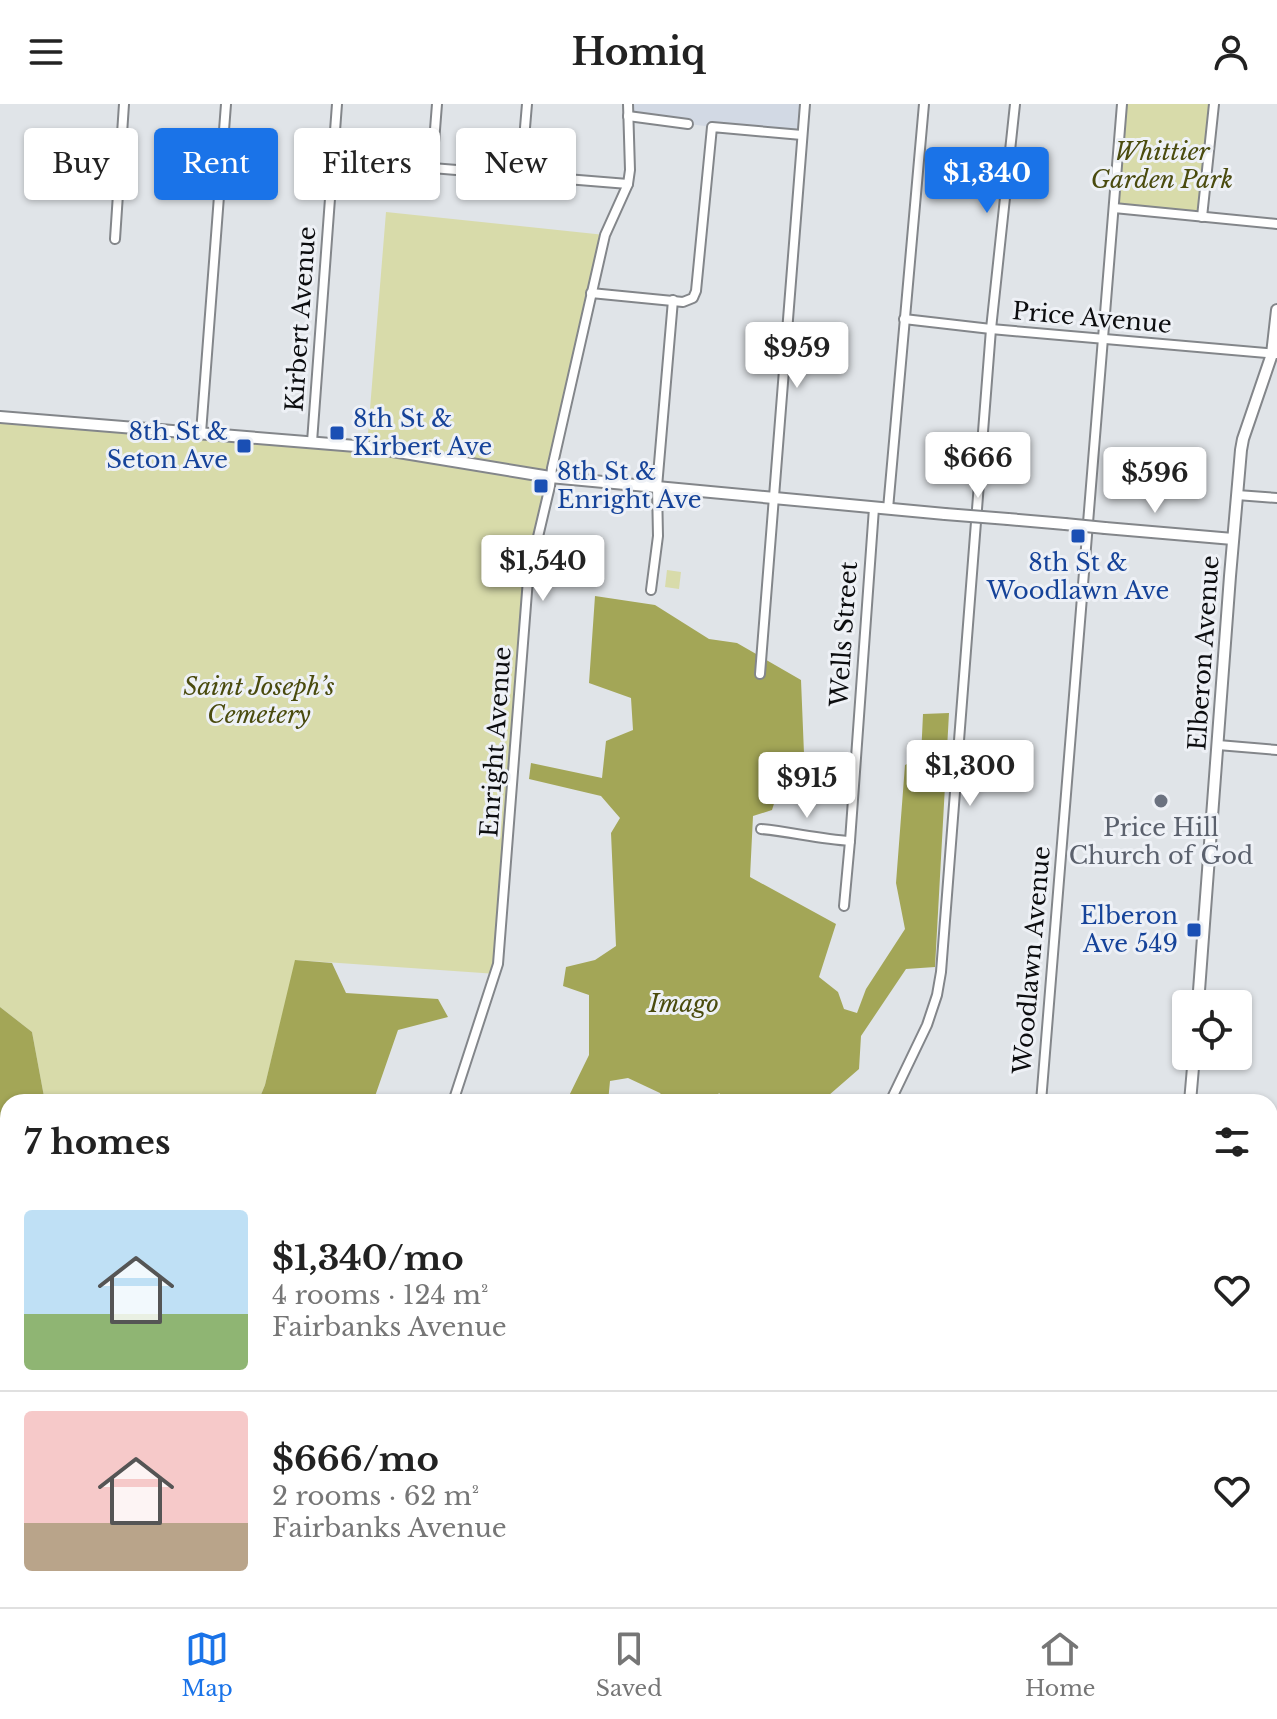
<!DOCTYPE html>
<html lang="en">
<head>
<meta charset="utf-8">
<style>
  body { margin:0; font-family:"Libre Baskerville",serif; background:#f2f2f2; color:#222; height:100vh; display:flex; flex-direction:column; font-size:30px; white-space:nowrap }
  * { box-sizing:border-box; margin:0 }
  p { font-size:26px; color:#767676 }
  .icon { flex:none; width:44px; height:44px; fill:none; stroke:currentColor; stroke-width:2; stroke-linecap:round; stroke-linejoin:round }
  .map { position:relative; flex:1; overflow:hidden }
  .panel { position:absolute; left:0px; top:990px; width:1278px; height:514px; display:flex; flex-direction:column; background:#fff; border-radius:24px 24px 0 0; box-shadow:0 2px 6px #0004 }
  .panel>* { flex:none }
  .guide { position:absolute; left:24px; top:24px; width:800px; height:72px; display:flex; gap:16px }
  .tools { position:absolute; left:1172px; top:886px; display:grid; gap:16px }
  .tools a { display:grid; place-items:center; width:80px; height:80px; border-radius:8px; background:#fff; box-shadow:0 2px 6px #0004; font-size:40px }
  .price { position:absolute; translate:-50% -68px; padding:0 18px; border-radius:8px; background:#fff; color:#222; font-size:26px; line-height:52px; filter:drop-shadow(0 2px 4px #0008) }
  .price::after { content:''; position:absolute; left:50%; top:48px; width:24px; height:18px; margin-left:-12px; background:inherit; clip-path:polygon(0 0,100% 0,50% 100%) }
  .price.on { background:#1a73e8; color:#fff }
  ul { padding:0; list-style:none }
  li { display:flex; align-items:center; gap:24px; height:200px; padding:0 24px }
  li+li { border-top:2px solid #e0e0e0 }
  li span { display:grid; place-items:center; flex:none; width:224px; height:160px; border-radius:8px; color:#555 }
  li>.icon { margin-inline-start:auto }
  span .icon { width:96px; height:96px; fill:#fffc; stroke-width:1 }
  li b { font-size:34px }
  h2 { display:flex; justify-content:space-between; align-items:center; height:96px; padding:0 24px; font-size:34px }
  .chip { padding:0 28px; border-radius:8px; background:#fff; box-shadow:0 2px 6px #0004; font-size:28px; line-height:72px }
  .chip.on { background:#1a73e8; color:#fff }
  header { display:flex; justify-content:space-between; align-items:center; height:104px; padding:0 24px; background:#fff; font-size:36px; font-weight:700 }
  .dock { display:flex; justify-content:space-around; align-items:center; height:112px; border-top:2px solid #e0e0e0; background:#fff; font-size:22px; color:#767676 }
  .dock a { display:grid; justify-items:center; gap:4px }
  .dock .on { color:#1a73e8 }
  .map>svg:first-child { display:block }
</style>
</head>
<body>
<header><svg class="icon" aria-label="menu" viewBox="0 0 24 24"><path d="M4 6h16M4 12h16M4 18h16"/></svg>Homiq<svg class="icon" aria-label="person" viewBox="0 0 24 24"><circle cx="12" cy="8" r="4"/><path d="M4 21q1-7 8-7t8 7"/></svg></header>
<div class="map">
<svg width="1277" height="1503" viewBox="0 0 1277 1503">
  <rect width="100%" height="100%" fill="#e0e4e8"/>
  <path fill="#d2d9e4" d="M628,0h177l-3,31 -90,-8 -84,-11z"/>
  <g fill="#d8dbaa">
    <path d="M1122,0h92l-12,113 -88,-9z"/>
    <path d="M386,108l219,23 -74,328 -34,411 -201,-14 -31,125 -7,17h-213l-13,-70 -32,-25v-590l367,29z"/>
    <path d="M667,466l14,2 -2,17 -14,-2z"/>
  </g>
  <g fill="#a3a657">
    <path d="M595,492l60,9 54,34 28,4 64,37 4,98h-23l-10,32 -19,6 -3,61 86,47 -17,53 19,15 6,17 13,4 9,-24 39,-60 -9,-46 9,-118 16,-8 2,-43 26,-1 -14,254 -29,2 -45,67 -2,33 -38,33h-93l-9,-9 -6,9h-46l-7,-9 -32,-15 -18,3 -2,21h-42l23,-47v-60l-26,-9 3,-19 29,-7 21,-14 -5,-113 9,-15 -19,-22 -72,-17 2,-16 71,15 4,-37 27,-11 -2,-32 -42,-15z"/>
    <path d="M295,856l37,3 14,30 92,6 10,18 -50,13 -25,72h-115l7,-17z"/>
    <path d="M0,903l32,25 13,70h-37v285l-8,-9z"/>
    <path d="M71,1496h694l-8,7h-690z"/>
    <path d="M770,1496h244l1,7h-225z"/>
  </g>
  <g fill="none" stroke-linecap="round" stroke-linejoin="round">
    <g stroke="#83868a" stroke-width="12">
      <g id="minor">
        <path d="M628,12l60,8"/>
        <path d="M333,62l50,2h49l196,16"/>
        <path d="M432,64l5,-64"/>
        <path d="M521,71l6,-71"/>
        <path d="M1114,104l163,16"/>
        <path d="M1202,113l12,-113"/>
        <path d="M115,135l9,-135"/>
        <path d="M591,189l92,9 10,-4 3,-7 16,-164 90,8"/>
        <path d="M904,215l87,10 286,25"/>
        <path d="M201,329l25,-329"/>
        <path d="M312,338l25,-338"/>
        <path d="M1237,391l40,3"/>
        <path d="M888,405l36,-405"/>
        <path d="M651,486l7,-54 -1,-49 16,-187"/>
        <path d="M760,570l45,-570"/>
        <path d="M1218,641l59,5"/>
        <path d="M761,725c30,3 59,10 89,12"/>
        <path d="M844,802l6,-65 24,-333"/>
        <path d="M453,998l45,-138 30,-385 22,-93 2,-18 53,-233 23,-51 2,-14 -2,-66"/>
        <path d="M890,998l37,-77 10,-30 4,-23 50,-643 24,-225"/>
        <path d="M1041,998l81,-998"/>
        <path d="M1270,1042l7,1"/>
        <path d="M0,1366l8,14"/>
        <path d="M0,1487l8,-35"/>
        <path d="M1083,1496v7"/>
        <path d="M773,1503l6,-7"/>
      </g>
    </g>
    <g stroke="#83868a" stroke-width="14">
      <g id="tertiary">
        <path d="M0,313l368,30 182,30 395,37"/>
        <path d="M1008,415l57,5"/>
        <path d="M1105,424l128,11"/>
        <path d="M1198,900l32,-428 11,-126 2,-11 29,-85 5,-44"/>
        <path d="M1190,998l4,-46"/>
        <path d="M1270,1488l7,10"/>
      </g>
    </g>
    <use href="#minor" stroke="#fff" stroke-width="8"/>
    <use href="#tertiary" stroke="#fff" stroke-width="10"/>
    <g stroke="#83868a" stroke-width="14" stroke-linecap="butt">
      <g id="tertiary-bridge">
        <path d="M945,410l63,5"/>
        <path d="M1065,420l40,4"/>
      </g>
    </g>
    <use href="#tertiary-bridge" stroke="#fff" stroke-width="10"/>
  </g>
  <g fill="#1a4fb4" stroke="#eef1f6" stroke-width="3">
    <rect x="329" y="321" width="16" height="16" rx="4"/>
    <rect x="236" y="334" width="16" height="16" rx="4"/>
    <rect x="533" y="374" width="16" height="16" rx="4"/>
    <rect x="1070" y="424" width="16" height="16" rx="4"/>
    <rect x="1186" y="818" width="16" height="16" rx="4"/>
  </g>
  <circle fill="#6b7280" stroke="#eef1f6" stroke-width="3" cx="1161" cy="697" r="8"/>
  <g text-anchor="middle" stroke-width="6" stroke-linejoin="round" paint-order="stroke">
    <g font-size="24" font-style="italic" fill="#4a4b0e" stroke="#eef1f6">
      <text x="1162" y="56">Whittier<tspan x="1162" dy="28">Garden Park</tspan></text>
      <text x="259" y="591">Saint Joseph’s<tspan x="259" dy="28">Cemetery</tspan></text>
      <text x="684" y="908">Imago</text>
    </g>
    <g font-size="24" fill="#0c0d0f" stroke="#eef1f6">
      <text transform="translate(1092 214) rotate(5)" y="8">Price Avenue</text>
      <text transform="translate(301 215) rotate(-86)" y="8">Kirbert Avenue</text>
      <text transform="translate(844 530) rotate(-86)" y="8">Wells Street</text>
      <text transform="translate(1204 549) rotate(-86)" y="8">Elberon Avenue</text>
      <text transform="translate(496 638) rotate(-86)" y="8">Enright Avenue</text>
      <text transform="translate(1032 856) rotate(-85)" y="8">Woodlawn Avenue</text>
    </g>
    <g font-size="24" fill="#164399" stroke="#eef1f6" text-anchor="start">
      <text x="353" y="323">8th St &amp;<tspan x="353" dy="28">Kirbert Ave</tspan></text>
      <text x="228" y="336" text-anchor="end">8th St &amp;<tspan x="228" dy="28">Seton Ave</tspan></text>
      <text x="557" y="376">8th St &amp;<tspan x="557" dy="28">Enright Ave</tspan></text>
      <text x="1078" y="467" text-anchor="middle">8th St &amp;<tspan x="1078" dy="28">Woodlawn Ave</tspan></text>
      <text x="1178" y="820" text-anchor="end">Elberon<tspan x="1178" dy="28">Ave 549</tspan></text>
    </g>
    <g font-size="24" fill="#5b616d" stroke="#eef1f6">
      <text x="1161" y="732">Price Hill<tspan x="1161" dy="28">Church of God</tspan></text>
    </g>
  </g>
</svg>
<div class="tools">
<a><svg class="icon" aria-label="locate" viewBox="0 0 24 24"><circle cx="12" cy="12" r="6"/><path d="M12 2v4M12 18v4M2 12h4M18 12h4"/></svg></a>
</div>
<b class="price on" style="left:987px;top:111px">$1,340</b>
<b class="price" style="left:797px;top:286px">$959</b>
<b class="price" style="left:978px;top:396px">$666</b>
<b class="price" style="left:1155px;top:411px">$596</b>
<b class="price" style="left:543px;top:499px">$1,540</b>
<b class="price" style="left:970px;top:704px">$1,300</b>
<b class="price" style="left:807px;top:716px">$915</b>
<div class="guide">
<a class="chip">Buy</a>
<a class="chip on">Rent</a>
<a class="chip">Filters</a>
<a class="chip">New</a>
</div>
<section class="panel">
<h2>7 homes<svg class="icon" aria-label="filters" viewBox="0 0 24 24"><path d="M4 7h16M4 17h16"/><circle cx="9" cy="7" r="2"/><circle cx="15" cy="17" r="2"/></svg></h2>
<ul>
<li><span style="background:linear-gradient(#bfe0f5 65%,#8fb573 0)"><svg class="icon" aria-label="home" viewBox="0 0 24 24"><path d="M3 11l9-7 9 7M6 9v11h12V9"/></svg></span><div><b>$1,340/mo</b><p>4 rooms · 124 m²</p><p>Fairbanks Avenue</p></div><svg class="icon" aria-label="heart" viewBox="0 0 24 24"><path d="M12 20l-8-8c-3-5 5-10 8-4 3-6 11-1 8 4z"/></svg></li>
<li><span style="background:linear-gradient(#f6c9c9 70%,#b9a48a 0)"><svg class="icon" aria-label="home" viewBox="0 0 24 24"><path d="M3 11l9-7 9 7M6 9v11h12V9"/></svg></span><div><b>$666/mo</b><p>2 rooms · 62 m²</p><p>Fairbanks Avenue</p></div><svg class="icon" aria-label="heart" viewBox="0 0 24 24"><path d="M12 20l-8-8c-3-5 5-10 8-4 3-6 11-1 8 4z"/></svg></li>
</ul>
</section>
</div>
<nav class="dock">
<a class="on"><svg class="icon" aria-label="map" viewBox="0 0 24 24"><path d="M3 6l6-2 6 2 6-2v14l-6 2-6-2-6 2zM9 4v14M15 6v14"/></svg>Map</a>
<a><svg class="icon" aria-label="saved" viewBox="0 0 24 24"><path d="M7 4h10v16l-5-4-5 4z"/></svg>Saved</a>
<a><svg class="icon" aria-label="home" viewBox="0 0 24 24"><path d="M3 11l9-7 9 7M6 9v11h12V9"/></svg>Home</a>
</nav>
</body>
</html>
